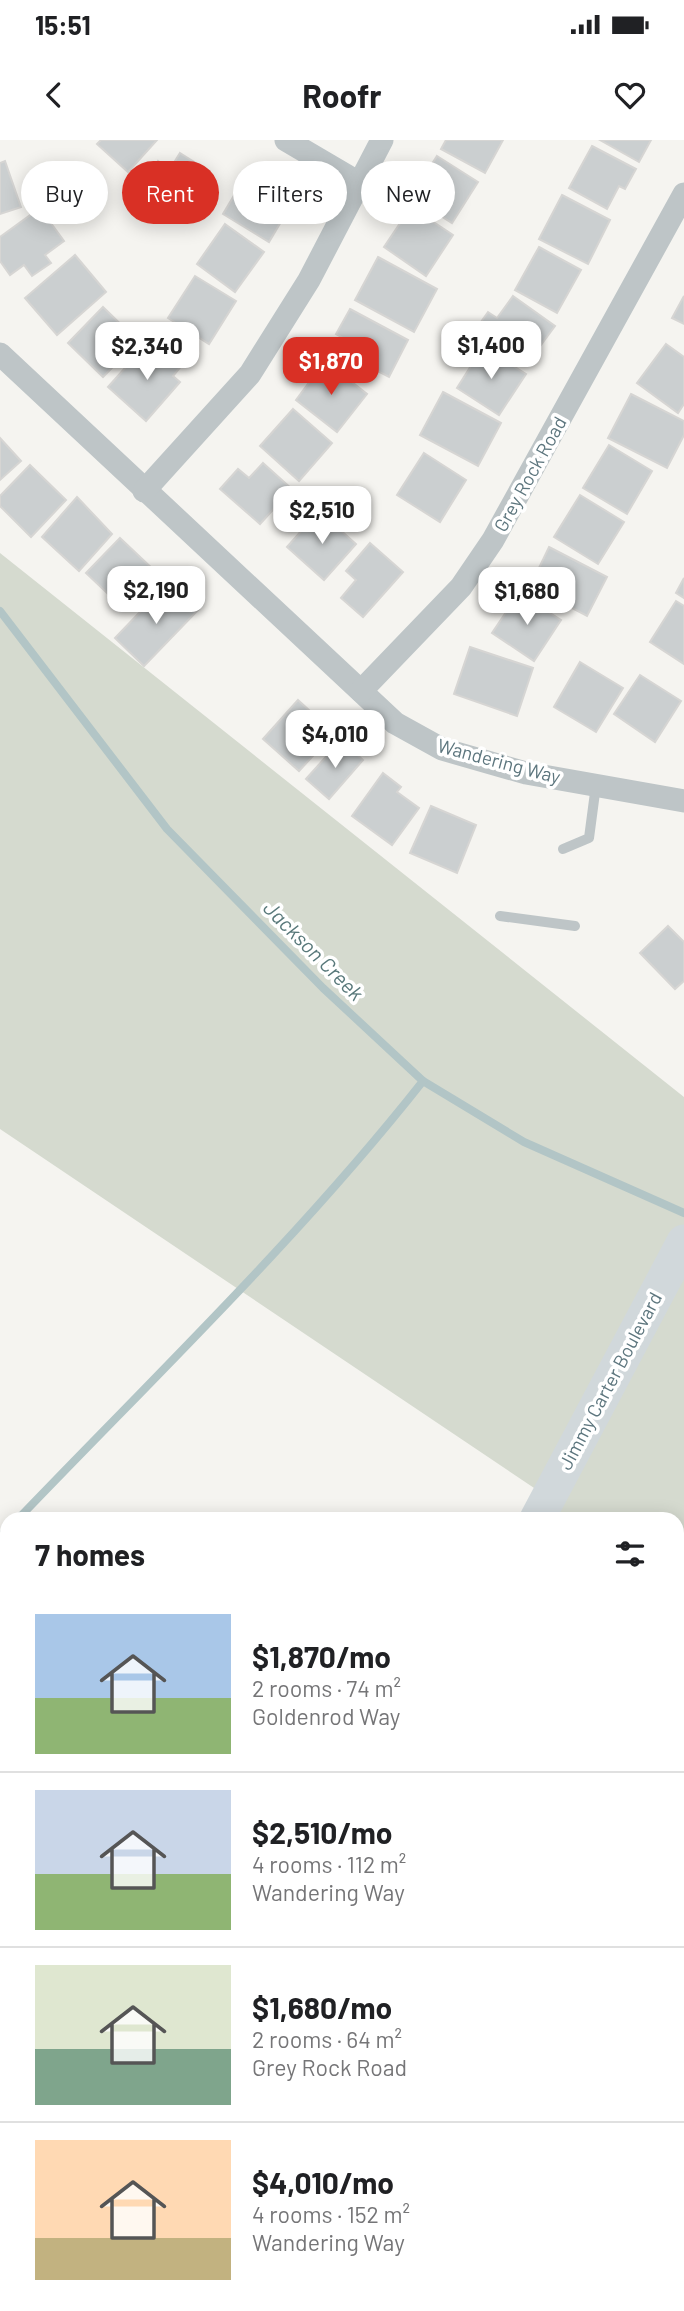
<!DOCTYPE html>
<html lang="en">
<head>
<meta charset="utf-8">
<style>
  body { margin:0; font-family:Barlow,sans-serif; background:#f2f2f2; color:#202124; height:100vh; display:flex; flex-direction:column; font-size:26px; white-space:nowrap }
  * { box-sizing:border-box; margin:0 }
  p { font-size:23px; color:#757577 }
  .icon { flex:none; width:38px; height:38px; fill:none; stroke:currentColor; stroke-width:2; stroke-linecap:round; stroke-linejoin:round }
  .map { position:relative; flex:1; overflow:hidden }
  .panel { position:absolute; left:0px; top:1372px; width:684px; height:800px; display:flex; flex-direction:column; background:#fff; border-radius:21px 21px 0 0; box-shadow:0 4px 18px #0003 }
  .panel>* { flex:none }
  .guide { position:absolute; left:21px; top:21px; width:642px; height:63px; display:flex; gap:14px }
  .price { position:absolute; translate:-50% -60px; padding:0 16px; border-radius:14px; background:#fff; color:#222; font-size:23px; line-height:46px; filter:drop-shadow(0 2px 4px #0008) }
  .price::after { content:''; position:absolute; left:50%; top:42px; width:21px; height:16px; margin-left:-10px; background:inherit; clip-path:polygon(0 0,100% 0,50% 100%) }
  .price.active { background:#d93025; color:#fff }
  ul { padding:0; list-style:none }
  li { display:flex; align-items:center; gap:21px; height:175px; padding:0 35px }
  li+li { border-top:2px solid #e0e0e0 }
  li span { display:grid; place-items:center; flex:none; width:196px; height:140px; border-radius:0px; color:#555 }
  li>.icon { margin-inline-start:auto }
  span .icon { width:84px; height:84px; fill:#fffc; stroke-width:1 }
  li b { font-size:30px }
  h2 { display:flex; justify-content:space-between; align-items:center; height:84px; padding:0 35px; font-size:30px }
  .pill { padding:0 24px; border-radius:32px; background:#fff; box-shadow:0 4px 18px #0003; font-size:24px; line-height:63px }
  .pill.active { background:#d93025; color:#fff }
  .status { display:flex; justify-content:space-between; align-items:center; height:49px; padding:0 35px; background:#fff; direction:ltr }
  .status svg { height:19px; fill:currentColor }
  header { display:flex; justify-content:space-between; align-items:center; height:91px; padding:0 35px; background:#fff; font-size:32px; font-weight:700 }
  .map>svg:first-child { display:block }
</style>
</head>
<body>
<div class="status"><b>15:51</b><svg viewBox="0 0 49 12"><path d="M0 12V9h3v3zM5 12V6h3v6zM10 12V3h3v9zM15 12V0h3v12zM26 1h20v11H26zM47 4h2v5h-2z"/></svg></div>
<header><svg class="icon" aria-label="back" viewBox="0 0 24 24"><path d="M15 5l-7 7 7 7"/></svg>Roofr<svg class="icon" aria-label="heart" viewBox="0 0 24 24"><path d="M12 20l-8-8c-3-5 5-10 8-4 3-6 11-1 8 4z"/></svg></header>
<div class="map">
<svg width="684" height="2171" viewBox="0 0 684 2171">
  <rect width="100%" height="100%" fill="#f5f4f0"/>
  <path fill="#d5dacf" d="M0,413l684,544v720l-7,1v-299h-139l11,-21 -549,-369z"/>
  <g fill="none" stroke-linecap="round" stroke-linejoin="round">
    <g stroke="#b2c5c6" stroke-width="8">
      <path d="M0,471l167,218 156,159 100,93 101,61 160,71"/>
      <path d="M18,1379c137,-143 282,-282 405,-438"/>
      <path d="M0,1397l7,-7"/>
    </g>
  </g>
  <g fill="#cbcfd0" stroke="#d6d5d3" stroke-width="2">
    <path d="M101,0h56l-29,32 -31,-28z"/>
    <path d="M446,0h57l-18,33 -44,-24z"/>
    <path d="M600,0h51l-12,22z"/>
    <path d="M592,6l44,23 -11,20 -6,-3 -12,23 -38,-21z"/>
    <path d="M180,13l27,17 -31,48 -39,-24 21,-33 12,8z"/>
    <path d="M437,16l41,26 -26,41 -41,-26z"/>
    <path d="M5,21l16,46 -21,7v-51z"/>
    <path d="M248,32l33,20 -10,15 14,8 -16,27 -46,-28z"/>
    <path d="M562,55l48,25 -22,44 -49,-25z"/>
    <path d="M411,67l42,28 -27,41 -42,-29z"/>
    <path d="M40,68l24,33 -19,14 6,8 -19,13 -8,-11 -14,10 -10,-14v-24z"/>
    <path d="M225,84l39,28 -29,40 -38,-28z"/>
    <path d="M539,107l42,23 -24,43 -42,-23z"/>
    <path d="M75,115l31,37 -49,43 -32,-37z"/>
    <path d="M378,117l59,32 -23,43 -59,-32z"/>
    <path d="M195,136l41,25 -27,43 -41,-26z"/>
    <path d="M513,156l42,30 -28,38 -51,-35 12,-17 9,6z"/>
    <path d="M684,156v28l-12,-6z"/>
    <path d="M103,167l35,34 -35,36 -35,-34z"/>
    <path d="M350,169l58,31 -19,37 -19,-10 -3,6 -22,-12 9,-17 -18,-10z"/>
    <path d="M666,204l18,13v47l-6,9 -41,-30z"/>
    <path d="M483,207l43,27 -27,41 -42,-27z"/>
    <path d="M143,208l15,13 9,-10 15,14 -9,11 7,6 -34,39 -38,-34z"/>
    <path d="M325,221l42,33 -30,38 -41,-32z"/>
    <path d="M443,252l58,31 -23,43 -58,-31z"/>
    <path d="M631,254l53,27v14l-17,33 -59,-30z"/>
    <path d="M293,269l39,34 -33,38 -39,-35z"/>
    <path d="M0,298l21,23 -21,19z"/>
    <path d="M609,305l43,26 -25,43 -44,-26z"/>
    <path d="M424,313l42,27 -26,42 -43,-27z"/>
    <path d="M263,323l29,26 -32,35 -40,-35 18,-20 11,9z"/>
    <path d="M30,325l36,35 -35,37 -31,-31v-10z"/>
    <path d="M580,355l44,27 -26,42 -44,-27z"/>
    <path d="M77,357l35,37 -33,37 -37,-34z"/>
    <path d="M319,371l37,33 -32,36 -37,-33z"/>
    <path d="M120,398l36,34 -34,35 -36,-34z"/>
    <path d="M370,403l33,29 -40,45 -22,-19 15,-18 -10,-9z"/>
    <path d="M549,407l58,30 -20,39 -34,-18 7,-14 -23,-12z"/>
    <path d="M684,438v20l-8,-5z"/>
    <path d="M178,449l21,20 -55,57 -29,-28 25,-26 -6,-5 11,-12 15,13z"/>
    <path d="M519,453l42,27 -27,41 -42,-28z"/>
    <path d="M676,461l8,5v58l-34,-22z"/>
    <path d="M470,507l63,21 -16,48 -63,-22z"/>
    <path d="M580,522l43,26 -27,44 -42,-25z"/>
    <path d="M640,535l41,26 -26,41 -41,-28z"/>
    <path d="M298,560l36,33 -35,38 -36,-32z"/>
    <path d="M341,600l22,20 -34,39 -23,-20z"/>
    <path d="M383,633l18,14 -4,5 22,16 -27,37 -40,-29z"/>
    <path d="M431,666l45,19 -19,48 -47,-20z"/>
    <path d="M668,786l16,16v39l-9,8 -35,-36z"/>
    <path d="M7,1505v96l-7,5v-96z"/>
  </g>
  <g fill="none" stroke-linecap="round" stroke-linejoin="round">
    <g stroke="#bec5c7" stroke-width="10">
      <path d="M563,709l26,-11 7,-53"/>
      <path d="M500,776l75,10"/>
      <path d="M0,1679l7,-6"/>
      <path d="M0,1781h7"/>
      <path d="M0,1825l6,-12"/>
      <path d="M0,1861l7,8"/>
      <path d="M57,2171l3,-6"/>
    </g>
    <g stroke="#bec5c7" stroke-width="23">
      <path d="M286,0l73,43"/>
      <path d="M0,214l395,369 47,26 84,24 158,28"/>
      <path d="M144,351l106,-117 59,-94 73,-140"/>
      <path d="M361,551l100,-104 32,-47 191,-346"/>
      <path d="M677,2136l7,2"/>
      <path d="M464,2171l2,-6"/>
    </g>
    <g stroke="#d1d8db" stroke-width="35">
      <path d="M537,1379l147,-277"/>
      <path d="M111,2171l4,-6"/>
    </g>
  </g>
  <g text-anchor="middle" stroke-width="7" stroke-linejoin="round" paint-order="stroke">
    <g font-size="19" fill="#5d767e" stroke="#fff">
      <text transform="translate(530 334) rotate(-61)" y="7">Grey Rock Road</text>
      <text transform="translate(499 621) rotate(15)" y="7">Wandering Way</text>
      <text transform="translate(610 1241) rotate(-62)" y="7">Jimmy Carter Boulevard</text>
    </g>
    <g font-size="21" font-style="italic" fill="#58787a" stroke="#fff">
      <text transform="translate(313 811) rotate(45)" y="7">Jackson Creek</text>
    </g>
  </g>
</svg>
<b class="price" style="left:491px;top:241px">$1,400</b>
<b class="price" style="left:147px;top:242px">$2,340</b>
<b class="price active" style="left:331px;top:257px">$1,870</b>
<b class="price" style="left:322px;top:406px">$2,510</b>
<b class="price" style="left:156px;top:486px">$2,190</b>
<b class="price" style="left:527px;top:487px">$1,680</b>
<b class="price" style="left:335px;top:630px">$4,010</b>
<div class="guide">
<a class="pill">Buy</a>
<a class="pill active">Rent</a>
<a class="pill">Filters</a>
<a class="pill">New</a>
</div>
<section class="panel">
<h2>7 homes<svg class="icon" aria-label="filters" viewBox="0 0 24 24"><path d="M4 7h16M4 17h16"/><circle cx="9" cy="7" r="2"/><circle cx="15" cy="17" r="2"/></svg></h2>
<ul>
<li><span style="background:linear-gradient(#a9c7e8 60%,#8fb573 0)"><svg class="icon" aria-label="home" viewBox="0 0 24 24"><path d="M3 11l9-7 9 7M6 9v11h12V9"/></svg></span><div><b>$1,870/mo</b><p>2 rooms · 74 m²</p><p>Goldenrod Way</p></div></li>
<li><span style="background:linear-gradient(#c9d6e8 60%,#8fb573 0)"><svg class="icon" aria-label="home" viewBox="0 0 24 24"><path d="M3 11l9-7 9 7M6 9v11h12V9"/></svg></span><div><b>$2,510/mo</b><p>4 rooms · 112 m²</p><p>Wandering Way</p></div></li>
<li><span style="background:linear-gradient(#dfe7d0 60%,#7fa58c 0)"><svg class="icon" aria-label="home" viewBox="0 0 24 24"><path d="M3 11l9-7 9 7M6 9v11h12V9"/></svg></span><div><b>$1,680/mo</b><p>2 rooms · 64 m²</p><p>Grey Rock Road</p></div></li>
<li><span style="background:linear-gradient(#ffd9b3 70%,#c2b280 0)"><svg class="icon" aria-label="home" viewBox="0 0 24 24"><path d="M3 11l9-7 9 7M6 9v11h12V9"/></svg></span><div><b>$4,010/mo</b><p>4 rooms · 152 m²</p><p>Wandering Way</p></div></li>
</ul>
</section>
</div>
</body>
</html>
